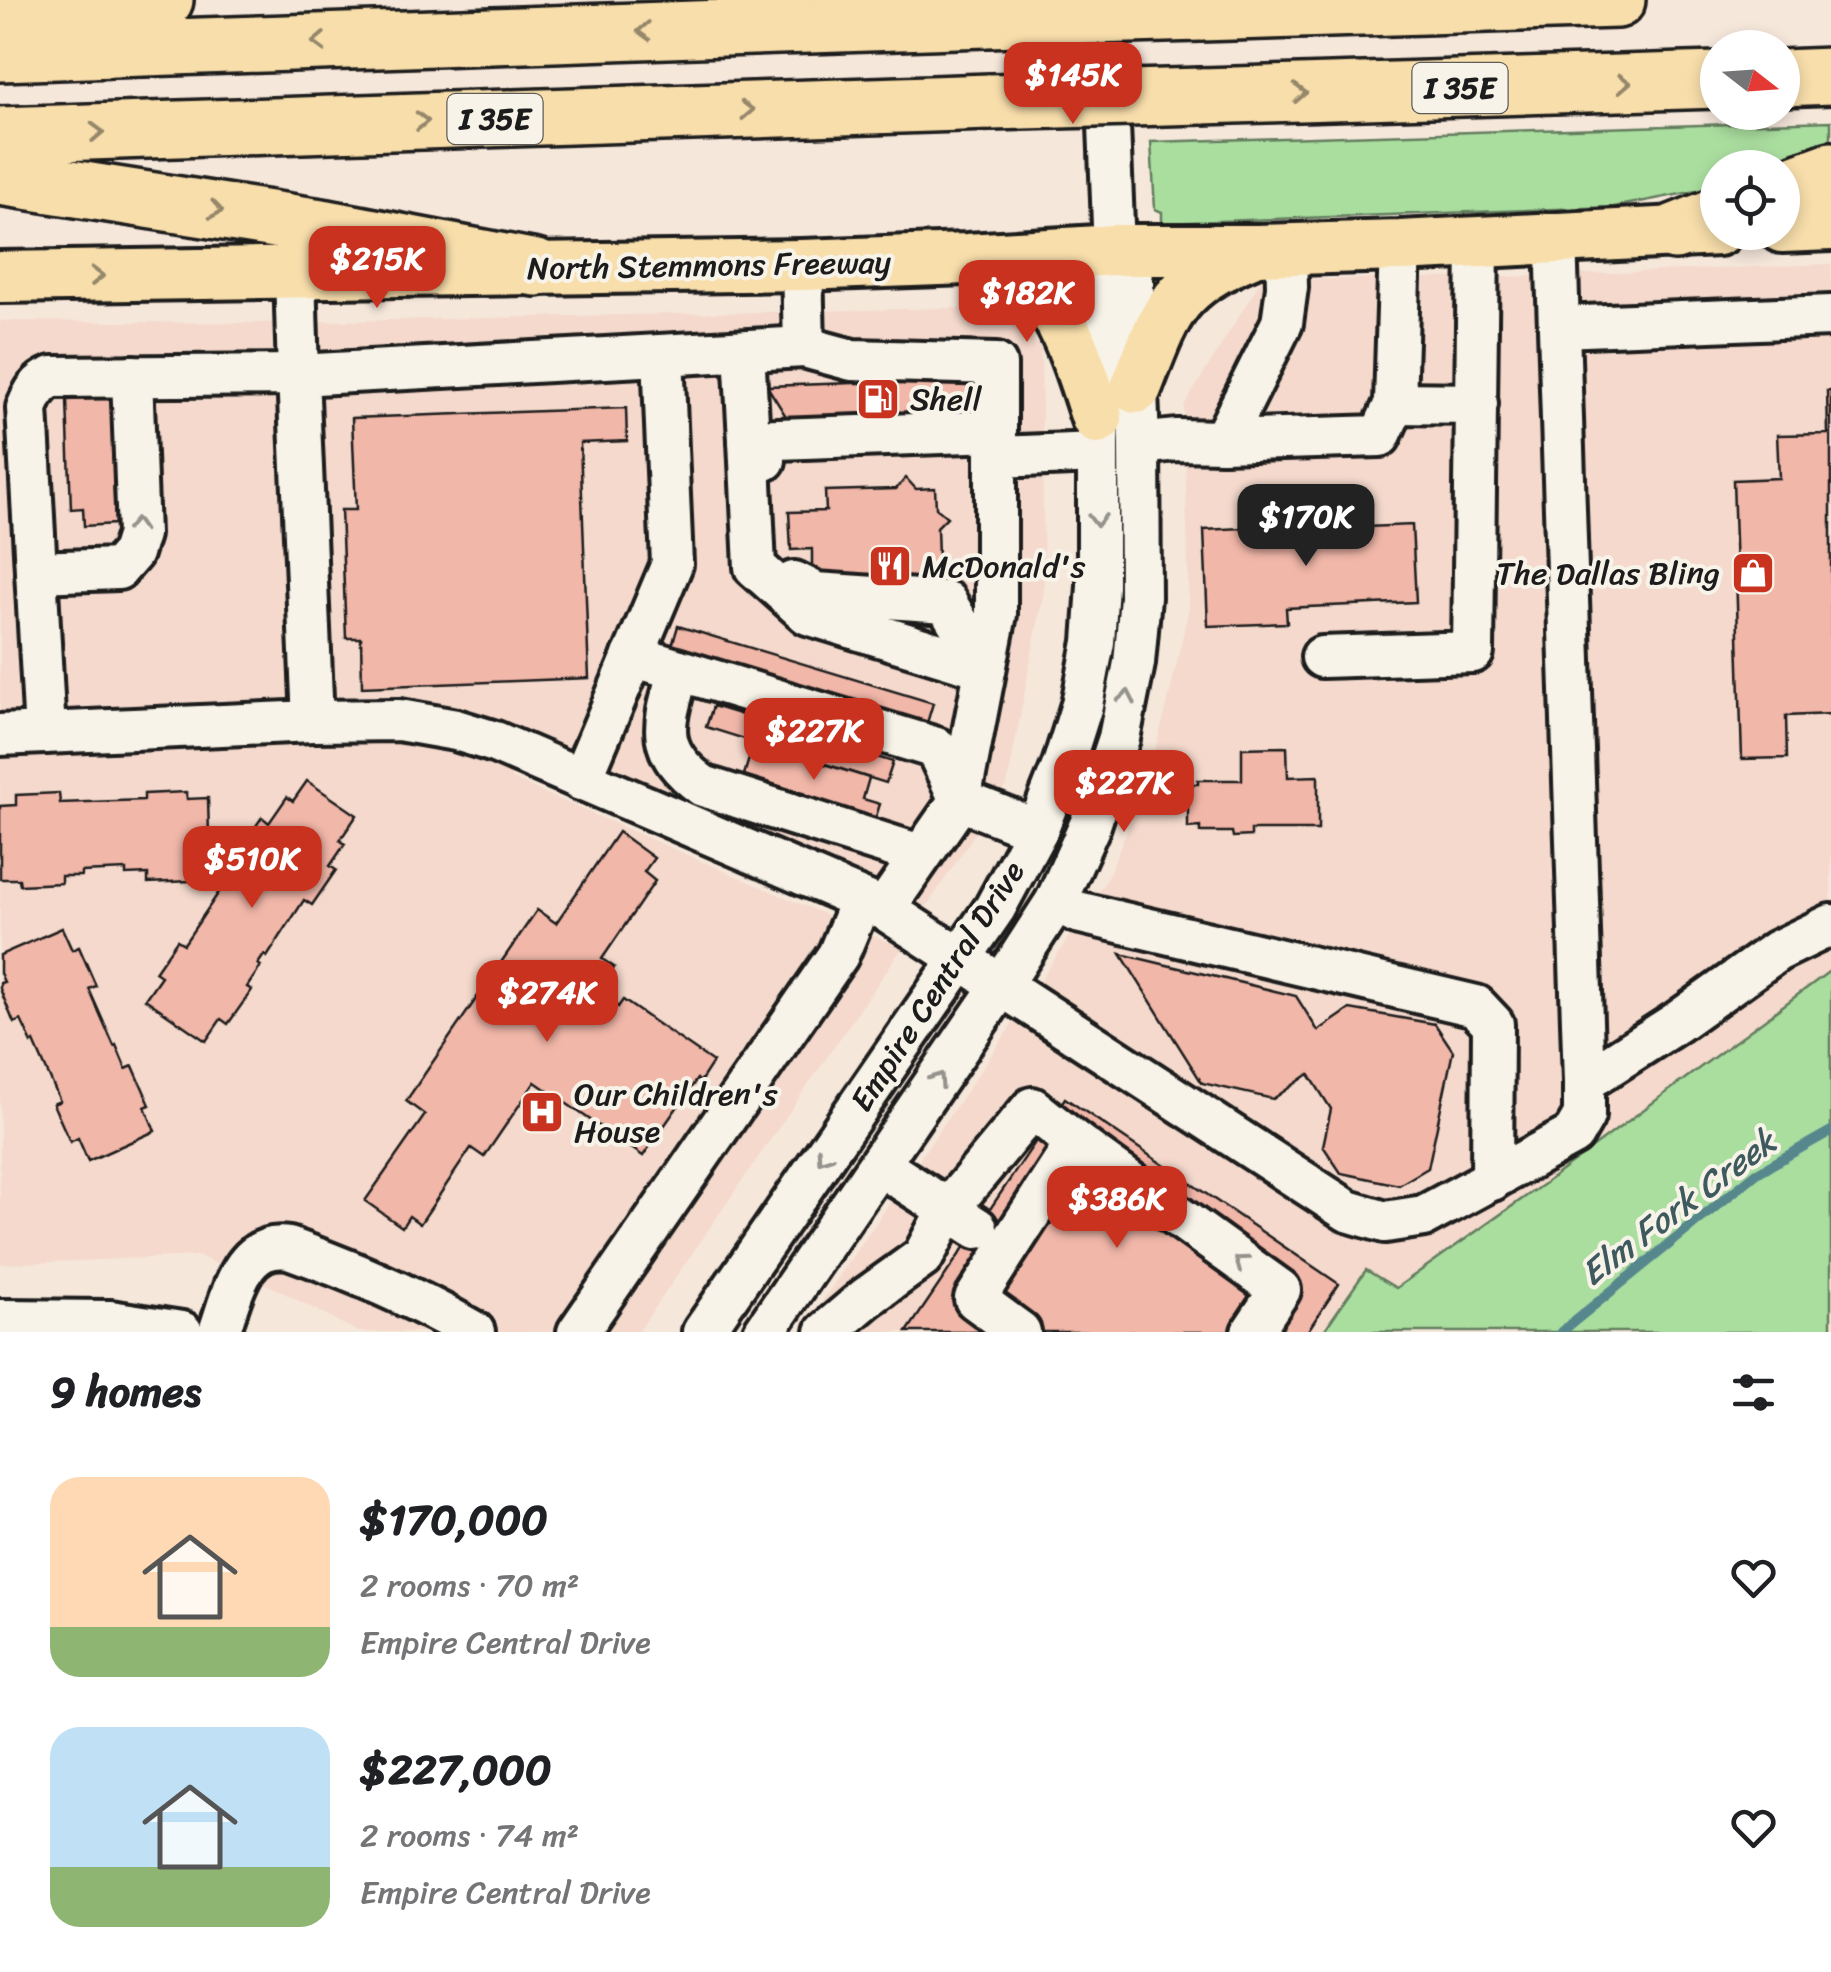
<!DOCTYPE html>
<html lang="en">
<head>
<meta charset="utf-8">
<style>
  body { margin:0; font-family:Sriracha,sans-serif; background:#f2f2f2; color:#202124; height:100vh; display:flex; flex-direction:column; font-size:38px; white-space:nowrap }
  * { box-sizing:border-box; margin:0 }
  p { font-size:32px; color:#757577 }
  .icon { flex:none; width:55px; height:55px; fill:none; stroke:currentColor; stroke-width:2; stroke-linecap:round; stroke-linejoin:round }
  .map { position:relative; height:1332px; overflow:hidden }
  .side { display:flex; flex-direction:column; background:#fff; flex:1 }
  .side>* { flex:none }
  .needle { width:65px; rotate:107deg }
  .buttons { position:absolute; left:1700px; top:30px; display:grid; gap:20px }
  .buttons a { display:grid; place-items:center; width:100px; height:100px; border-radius:50%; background:#fff; box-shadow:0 5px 15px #0003; font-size:50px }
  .price { position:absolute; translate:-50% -85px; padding:0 22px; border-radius:20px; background:#c8321e; color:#fff; font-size:32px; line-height:65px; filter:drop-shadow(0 2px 5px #0008) }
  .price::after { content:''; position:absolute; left:50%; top:60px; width:30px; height:22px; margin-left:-15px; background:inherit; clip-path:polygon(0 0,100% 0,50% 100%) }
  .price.current { background:#222; color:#fff }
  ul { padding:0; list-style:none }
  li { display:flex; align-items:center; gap:30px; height:250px; padding:0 50px }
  li span { display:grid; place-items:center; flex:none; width:280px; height:200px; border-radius:30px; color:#555 }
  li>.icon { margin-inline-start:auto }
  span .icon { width:120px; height:120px; fill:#fffc; stroke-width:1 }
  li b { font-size:42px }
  h2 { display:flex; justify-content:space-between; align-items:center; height:120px; padding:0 50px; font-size:42px }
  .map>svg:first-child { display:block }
</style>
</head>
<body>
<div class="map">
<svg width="1831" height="1332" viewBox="0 0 1831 1332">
  <rect width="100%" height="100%" fill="#f6e7db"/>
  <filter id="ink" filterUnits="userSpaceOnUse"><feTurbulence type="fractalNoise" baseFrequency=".01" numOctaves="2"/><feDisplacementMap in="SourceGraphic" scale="20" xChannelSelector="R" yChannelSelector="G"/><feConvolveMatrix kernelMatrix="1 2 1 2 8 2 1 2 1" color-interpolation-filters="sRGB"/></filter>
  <g filter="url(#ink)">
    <g fill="#f4d9cc">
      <path d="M1831,264v706l-286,213 -150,105 -29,-18 -43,62h-522l204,-297 102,-156 38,-93 22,-80 22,-98 -5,-202 77,-126 250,-3z"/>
      <path d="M1002,307l24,23 15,19 3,241 -37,195 -82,124 -304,-135 -84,-34 -27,38 392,170 -264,384h-280l-83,-44 -77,-32 -198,8v-943l248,2z"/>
    </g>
    <g fill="#aade9f" stroke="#637d5e" stroke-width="2.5">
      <path d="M1831,121v34l-49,13h-64l-1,19 -103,20 -452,16v-11l-7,-3 -4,-67z"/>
      <path d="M1831,970v362h-508l43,-62 30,18 149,-105z"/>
    </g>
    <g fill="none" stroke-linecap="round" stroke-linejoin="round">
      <path stroke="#57878d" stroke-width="10" d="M1561,1332l196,-159 74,-42"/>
    </g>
    <g fill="#f1b7a9" stroke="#1c1c1c" stroke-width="2.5">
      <path d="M969,379l19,33 -201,6 -20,-32z"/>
      <path d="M1827,391h4v323l-45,2 1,42 -45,1 -9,-279 46,-2 -2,-43 51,-1z"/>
      <path d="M111,398l4,126 -31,2 -1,-18 -12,1 -4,-109z"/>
      <path d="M626,408l1,33 -47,2 9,235 -227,9 -1,-49h-15l-5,-128h15l-4,-92z"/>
      <path d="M906,478l10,11 19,-1 1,20 11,9 -10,10 2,60 -127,-4v-34l-21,1 -2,-38 37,-1 -1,-20 71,-2z"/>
      <path d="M1365,508l1,19 46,-2 4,77 -130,6 1,15 -79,3 -4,-96 78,-4 1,11 39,-2 -1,-25z"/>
      <path d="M678,626l255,77 -6,20 -255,-77z"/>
      <path d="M713,706l180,56 -7,21 -180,-56z"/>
      <path d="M754,742l115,36 -6,21 17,5 -7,22 -70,-22 3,-10 -62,-19z"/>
      <path d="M1287,747l1,30 30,-1v54h-67v6l-18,1 -1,-5h-32v-5l-12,1v-44h10v-4h44v-32z"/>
      <path d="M307,781l50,34 -17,25 5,4 -15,22 6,4 -24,35 -8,-5 -37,57 -3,-2 -6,9 3,2 -14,21 5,3 -24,34 -7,-5 -15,22 -61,-42 16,-23 -6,-4 22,-32 7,4 60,-89 -5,-4 23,-34 7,6 18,-26 6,4z"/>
      <path d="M186,792l1,7 21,-1 2,75h-20v8l-42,2v-9l-22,1v-5l-45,2v4h-20v7l-41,2 -1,-6h-19v-73l16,-1v-10l43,-2 1,10 84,-3v-6z"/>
      <path d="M618,832l36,26 -10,14 11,9 -53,78 12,8 -17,25 21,15 5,-7 90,62 -13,20 -3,-3 -54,77 -108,-74 -51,75 -13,-9 -51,76 -11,-8 -7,11 -37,-26 60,-86 -19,-14 131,-191 19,13z"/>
      <path d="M62,928l10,22 7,-3 17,39 -7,3 25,57 2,-1 10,24 7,-3 17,39 -5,2 10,24 -67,30 -10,-23 -8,4 -17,-38 7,-3 -26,-59 -2,1 -11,-23 -7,3 -14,-34v-6l4,-1 -4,-9v-18z"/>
      <path d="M1121,954l175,42 22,35 32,-22 85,15 18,27 -25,117 -29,17 -58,-12 -18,-27 8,-37 -22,-35 -36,25 -71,-16z"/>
      <path d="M1065,1098l274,186 -32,48h-400z"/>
    </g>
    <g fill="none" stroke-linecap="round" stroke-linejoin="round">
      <g stroke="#1c1c1c" stroke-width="48">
        <g id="minor">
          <path d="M1556,238l28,844 92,-59 101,-72 54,-26"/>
          <path d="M295,273l3,102 506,-28 -2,-82"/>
          <path d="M1560,327l271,-11"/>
          <path d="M804,347l48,13 144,4v93l101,-4"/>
          <path d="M744,351l5,89 16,20"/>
          <path d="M1395,403l82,1"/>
          <path d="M1223,441l157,-5 15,-33 5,-157"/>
          <path d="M1139,444l38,-4 46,1 59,-118 5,-36 -1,-38"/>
          <path d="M36,572l82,-3 14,-16 6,-19 -6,-158"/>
          <path d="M794,582l22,11 130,9 39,66"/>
          <path d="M633,656l303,92 24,52 77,30"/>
          <path d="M1322,657l151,-5 5,-410"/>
          <path d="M985,668l-177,-54 -53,-47 -6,-127 247,-9"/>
          <path d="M679,670c-15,53 -27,79 24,116l217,69"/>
          <path d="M45,733l-18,-325c6,-14 10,-25 26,-31l245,-2 15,346"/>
          <path d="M0,735l313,-14 86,-1 57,10 39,12 389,167 464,302 37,11 39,-6 149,-81 11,-19v-34"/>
          <path d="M581,780l91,-216 -9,-209"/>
          <path d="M1056,901l21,11 399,94 17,18 -1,156"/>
          <path d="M884,909l76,-109 36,-186v-157"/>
          <path d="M879,1165l98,63"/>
          <path d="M0,1320l110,1 72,11"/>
          <path d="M219,1332c13,-35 21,-91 70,-84 64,23 126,49 185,84"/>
          <path d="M578,1332l260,-377 23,-55"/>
          <path d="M703,1332l292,-424 42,-78 26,-65 19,-60 12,-63 4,-56v-299l16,-37 -10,-250"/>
          <path d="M764,1332l237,-346 55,-85 34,-76 29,-87 15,-75 6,-66 -1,-153 -6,-161 -19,-33"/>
          <path d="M826,1332l40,-34 57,-41 25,-48 84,-101 44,35 204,147 -28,42"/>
          <path d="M1020,1332l-45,-33 101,-156"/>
        </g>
      </g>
      <g stroke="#1c1c1c" stroke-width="58">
        <g id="major">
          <path d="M1782,227l49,-2"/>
          <path d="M972,261c22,8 46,15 65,30 29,22 48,92 60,127"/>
          <path d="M0,277l802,-12 165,-6 147,-9h143l143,-4 318,-16"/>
          <path d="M1136,388c29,-74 34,-102 113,-135"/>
        </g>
      </g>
      <g stroke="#1c1c1c" stroke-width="62">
        <g id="highway">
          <path d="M1200,13l417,-13"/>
          <path d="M0,17l165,-17"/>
          <path d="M0,53l986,-34"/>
          <path d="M1782,78l49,-2"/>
          <path d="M1202,96l516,-16"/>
          <path d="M0,135l990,-33"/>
          <path d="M0,177l327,51 209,40"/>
          <path d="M1782,188l49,-18"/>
          <path d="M1675,232l43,-17"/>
        </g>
      </g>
      <use href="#minor" stroke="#f7f3e8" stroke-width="40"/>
      <use href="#major" stroke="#f8deab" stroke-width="50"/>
      <use href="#highway" stroke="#f8deab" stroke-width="55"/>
      <g stroke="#1c1c1c" stroke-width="62" stroke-linecap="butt">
        <g id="highway-bridge">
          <path d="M986,19l214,-6"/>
          <path d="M990,102l212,-6"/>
        </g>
      </g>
      <use href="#highway-bridge" stroke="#f8deab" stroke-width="55"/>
    </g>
    <defs><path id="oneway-chevron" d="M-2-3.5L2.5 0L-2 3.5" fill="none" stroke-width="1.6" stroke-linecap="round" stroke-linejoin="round" transform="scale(2.5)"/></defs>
    <g stroke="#95876b">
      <use href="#oneway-chevron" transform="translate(644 31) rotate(178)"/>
      <use href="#oneway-chevron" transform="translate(319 42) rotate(178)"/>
      <use href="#oneway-chevron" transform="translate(1624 83) rotate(-2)"/>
      <use href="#oneway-chevron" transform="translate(1300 93) rotate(-2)"/>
      <use href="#oneway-chevron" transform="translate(747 110) rotate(-2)"/>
      <use href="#oneway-chevron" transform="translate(422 121) rotate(-2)"/>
      <use href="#oneway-chevron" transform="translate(97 132) rotate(-2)"/>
      <use href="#oneway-chevron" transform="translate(216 210) rotate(9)"/>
      <use href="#oneway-chevron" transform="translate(97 276) rotate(-1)"/>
    </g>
    <g stroke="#94928c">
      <use href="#oneway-chevron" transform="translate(1097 520) rotate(90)"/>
      <use href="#oneway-chevron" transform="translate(136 525) rotate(-87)"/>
      <use href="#oneway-chevron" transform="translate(1127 697) rotate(-79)"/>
      <use href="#oneway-chevron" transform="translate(938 1079) rotate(-56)"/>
      <use href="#oneway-chevron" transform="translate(823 1157) rotate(125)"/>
      <use href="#oneway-chevron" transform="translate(1241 1262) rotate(-144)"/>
    </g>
  </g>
  <defs>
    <g id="fuel-square" transform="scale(2.25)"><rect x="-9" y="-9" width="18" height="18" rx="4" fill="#c8321e" stroke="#f7f3e8"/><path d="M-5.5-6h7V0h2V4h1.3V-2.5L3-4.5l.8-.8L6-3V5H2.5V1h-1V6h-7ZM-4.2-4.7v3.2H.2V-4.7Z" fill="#fff"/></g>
    <g id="restaurant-square" transform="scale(2.25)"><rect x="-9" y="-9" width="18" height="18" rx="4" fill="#c8321e" stroke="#f7f3e8"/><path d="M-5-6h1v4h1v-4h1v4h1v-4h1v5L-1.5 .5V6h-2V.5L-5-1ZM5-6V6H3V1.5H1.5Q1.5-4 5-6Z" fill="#fff"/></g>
    <g id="shop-square" transform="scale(2.25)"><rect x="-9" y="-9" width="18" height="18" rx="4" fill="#c8321e" stroke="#f7f3e8"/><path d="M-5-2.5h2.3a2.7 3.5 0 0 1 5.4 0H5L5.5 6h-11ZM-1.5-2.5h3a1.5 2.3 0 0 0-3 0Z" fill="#fff"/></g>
    <g id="hospital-square" transform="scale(2.25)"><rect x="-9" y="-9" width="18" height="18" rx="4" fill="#c8321e" stroke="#f7f3e8"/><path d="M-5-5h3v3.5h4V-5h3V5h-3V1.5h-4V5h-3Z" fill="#fff"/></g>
  </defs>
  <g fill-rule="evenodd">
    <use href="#fuel-square" x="878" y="399"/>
    <use href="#restaurant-square" x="890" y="566"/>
    <use href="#shop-square" x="1753" y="573"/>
    <use href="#hospital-square" x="542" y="1112"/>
  </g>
  <g text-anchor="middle" stroke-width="8" stroke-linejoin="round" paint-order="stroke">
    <g fill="#f7f3e8" stroke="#5e5c59" stroke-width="2.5">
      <rect x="1412.5" y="63" width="95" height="50" rx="8"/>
      <rect x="447.5" y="94" width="95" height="50" rx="8"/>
    </g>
    <g font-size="30" font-weight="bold" fill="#1c1c1c">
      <text x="1460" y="98">I 35E</text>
      <text x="495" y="129">I 35E</text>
    </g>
    <g font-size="32" fill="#1c1c1c" stroke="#f7f3e8">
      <text transform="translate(709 265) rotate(-1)" y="11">North Stemmons Freeway</text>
      <text transform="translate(937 986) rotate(-57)" y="11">Empire Central Drive</text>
    </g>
    <g font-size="32" fill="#1c1c1c" stroke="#f7f3e8" text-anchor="start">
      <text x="910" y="410">Shell</text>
      <text x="922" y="577">McDonald's</text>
      <text x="1720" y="584" text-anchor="end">The Dallas Bling</text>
      <text x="574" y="1105">Our Children's<tspan x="574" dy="37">House</tspan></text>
    </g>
    <g font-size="35" font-style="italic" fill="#3e5a5e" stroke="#f7f3e8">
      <text transform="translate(1678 1207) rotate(-37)" y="12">Elm Fork Creek</text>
    </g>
  </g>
</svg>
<div class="buttons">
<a><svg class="needle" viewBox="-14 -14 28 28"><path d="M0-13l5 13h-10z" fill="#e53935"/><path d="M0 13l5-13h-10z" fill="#757577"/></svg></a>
<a><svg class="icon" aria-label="locate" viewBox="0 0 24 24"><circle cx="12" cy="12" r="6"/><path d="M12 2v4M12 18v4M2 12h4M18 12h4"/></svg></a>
</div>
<b class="price" style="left:1073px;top:127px">$145K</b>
<b class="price" style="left:377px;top:311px">$215K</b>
<b class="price" style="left:1027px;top:345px">$182K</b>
<b class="price current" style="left:1306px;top:569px">$170K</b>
<b class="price" style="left:814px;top:783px">$227K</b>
<b class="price" style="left:1124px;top:835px">$227K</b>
<b class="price" style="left:252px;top:911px">$510K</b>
<b class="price" style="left:547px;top:1045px">$274K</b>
<b class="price" style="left:1117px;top:1251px">$386K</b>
</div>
<section class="side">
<h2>9 homes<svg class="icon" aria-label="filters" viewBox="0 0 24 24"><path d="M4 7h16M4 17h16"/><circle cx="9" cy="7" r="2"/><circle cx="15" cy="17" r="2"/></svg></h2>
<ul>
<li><span style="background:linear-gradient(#ffd9b3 75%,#8fb573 0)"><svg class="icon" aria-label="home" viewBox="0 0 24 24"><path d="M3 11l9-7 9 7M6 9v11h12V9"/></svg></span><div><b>$170,000</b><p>2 rooms · 70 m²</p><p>Empire Central Drive</p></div><svg class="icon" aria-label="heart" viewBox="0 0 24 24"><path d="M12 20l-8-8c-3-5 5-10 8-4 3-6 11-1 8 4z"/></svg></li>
<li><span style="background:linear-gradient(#bfe0f5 70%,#8fb573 0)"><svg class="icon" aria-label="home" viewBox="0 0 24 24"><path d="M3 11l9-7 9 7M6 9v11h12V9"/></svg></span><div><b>$227,000</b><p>2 rooms · 74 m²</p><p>Empire Central Drive</p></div><svg class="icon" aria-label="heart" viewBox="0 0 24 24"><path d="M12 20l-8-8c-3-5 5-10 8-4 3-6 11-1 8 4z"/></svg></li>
</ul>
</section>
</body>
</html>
